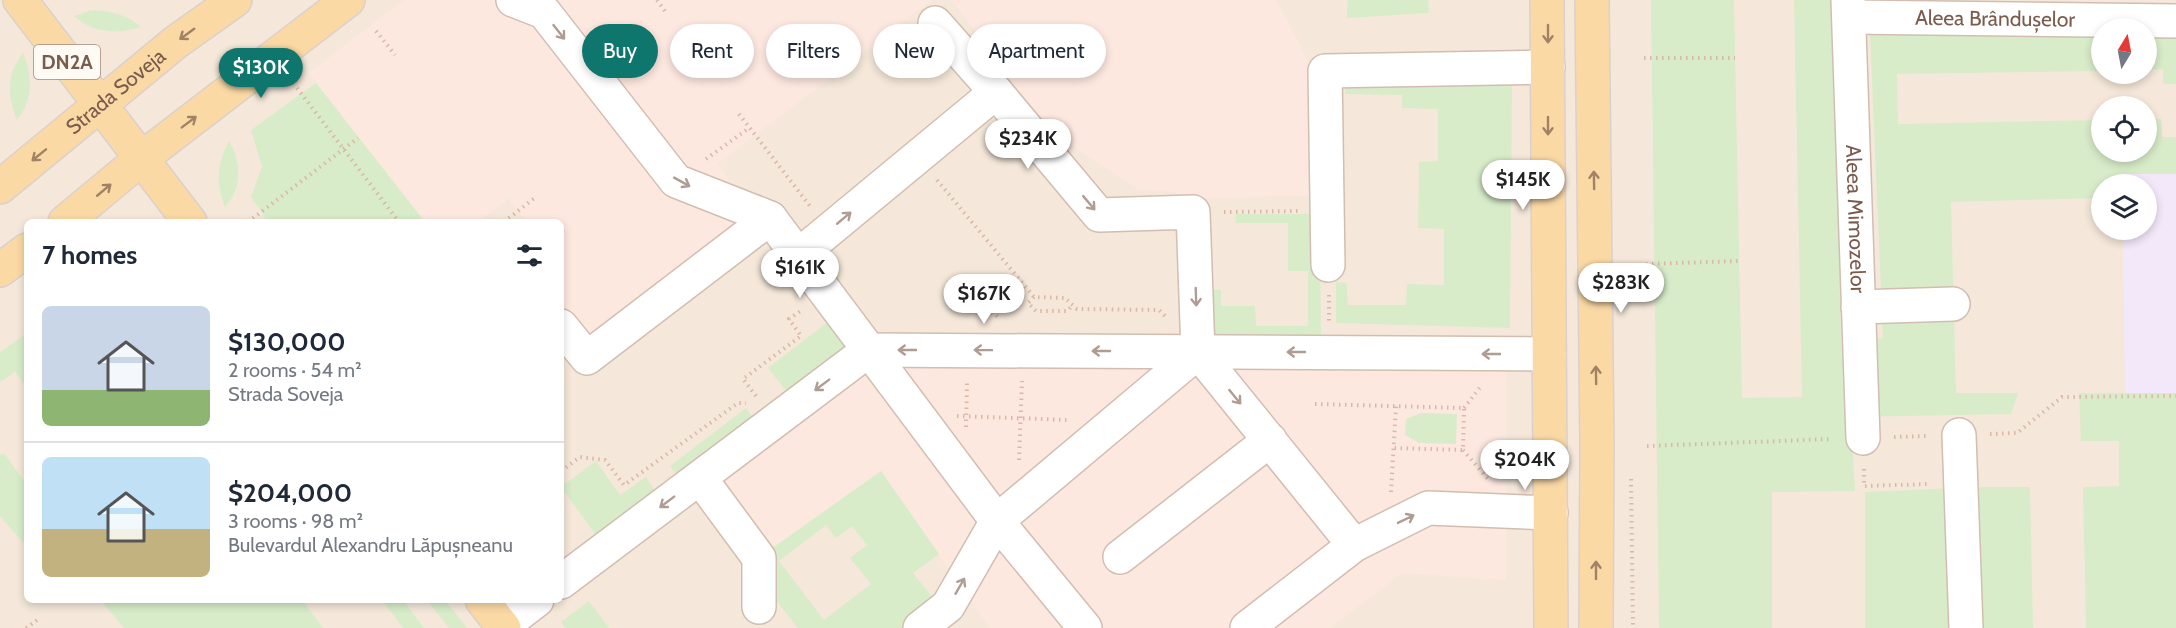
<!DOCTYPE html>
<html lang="en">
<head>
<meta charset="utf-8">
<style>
  body { margin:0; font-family:Cabin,sans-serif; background:#f6f6f7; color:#1f2937; height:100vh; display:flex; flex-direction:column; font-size:22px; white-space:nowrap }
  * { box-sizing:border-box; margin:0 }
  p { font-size:20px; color:#747a83 }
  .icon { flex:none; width:33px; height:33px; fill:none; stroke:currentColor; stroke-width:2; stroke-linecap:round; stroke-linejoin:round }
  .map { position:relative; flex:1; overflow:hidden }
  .sheet { position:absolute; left:24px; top:219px; width:540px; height:384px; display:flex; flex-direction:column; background:#fff; border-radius:9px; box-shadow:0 3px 9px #0003 }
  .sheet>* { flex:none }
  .hud { position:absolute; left:582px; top:24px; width:570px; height:54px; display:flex; gap:12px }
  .needle { width:39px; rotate:10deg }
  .controls { position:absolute; left:2091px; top:18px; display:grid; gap:12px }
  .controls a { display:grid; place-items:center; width:66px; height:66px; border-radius:50%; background:#fff; box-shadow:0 3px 9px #0003; font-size:30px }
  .price { position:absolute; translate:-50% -51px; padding:0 14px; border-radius:21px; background:#fff; color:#222; font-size:20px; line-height:39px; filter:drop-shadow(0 2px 3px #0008) }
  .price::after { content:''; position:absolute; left:50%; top:36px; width:18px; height:14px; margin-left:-9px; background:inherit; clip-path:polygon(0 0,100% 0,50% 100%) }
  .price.on { background:#0f766e; color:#fff }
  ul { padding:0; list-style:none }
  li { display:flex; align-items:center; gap:18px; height:150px; padding:0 18px }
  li+li { border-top:2px solid #e0e1e3 }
  li span { display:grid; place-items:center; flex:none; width:168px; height:120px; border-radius:9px; color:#555 }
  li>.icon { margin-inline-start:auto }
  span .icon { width:72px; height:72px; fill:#fffc; stroke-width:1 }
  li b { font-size:26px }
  h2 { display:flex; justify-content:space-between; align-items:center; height:72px; padding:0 18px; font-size:26px }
  .pill { padding:0 21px; border-radius:27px; background:#fff; box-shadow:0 3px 9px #0003; font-size:21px; line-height:54px }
  .pill.on { background:#0f766e; color:#fff }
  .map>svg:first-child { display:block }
</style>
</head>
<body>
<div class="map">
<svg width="2176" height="628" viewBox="0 0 2176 628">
  <rect width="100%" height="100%" fill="#fdf6ec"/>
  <path fill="#f5e8da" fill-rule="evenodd" d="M0,0h2176v628h-2176zM2102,28h44v46h-44zM2102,106h44v46h-44zM2102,184h44v46h-44zM27,222h534v378h-534z"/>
  <g fill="#fde8e0">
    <path d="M404,0h528l-215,164 40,54 -168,131 -28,-36v-91h-35l-18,-24 -29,24h-54l-116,-149z"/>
    <path d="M952,0h324l36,69 3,126 -138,4 -2,-7 -37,-3 -89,-58z"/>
    <path d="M870,358l636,3v219l-104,-7 -73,55h-339l-109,-156 -106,76 -57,-77z"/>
  </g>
  <path fill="#f3e8fa" d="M2123,174h53v219h-51l-2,-163h23v-46h-23z"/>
  <g fill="#d8ecc9" fill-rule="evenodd">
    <path d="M1348,0h80l1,13 -82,5z"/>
    <path d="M1651,0h83l8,398 60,-1 -8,-397h41l6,342 42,-4 -13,-305h231v38l-204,3 1,50 203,-4 1,32h44l1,-33h14l1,18h14v37h-53v10h-21l-1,14 -150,4 5,191h62l-7,21 -160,3 4,74 -83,1v136h-113z"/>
    <path d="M92,10c19,1 34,4 49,17 -23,8 -48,6 -67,-11z"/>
    <path d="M2146,33h30v51h-13v-15l-16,1z"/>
    <path d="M23,53c10,22 10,47 -6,67 -10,-24 -11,-46 6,-67z"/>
    <path d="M1346,79l166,2 -2,247 -174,-5v-41l11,1 1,22h58l1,-21 37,1v-56l-26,-1 1,-66 19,-1v-52l-36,-1v-13l-57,-1z"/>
    <path d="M316,83l109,139h-166l6,-5 -14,-20 11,-30 -11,-37z"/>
    <path d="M229,141c12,20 14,47 -4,66 -10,-24 -8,-43 4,-66z"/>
    <path d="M1236,214h84l1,126 -100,1 -11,-10 -1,-42 12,1v16h34l1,20h52v-55h-20v-48h-53z"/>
    <path d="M829,321l20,26 -61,46 -20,-25z"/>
    <path d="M27,333v55l-12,-16 -15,10v-30z"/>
    <path d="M2079,393h97v235h-90l-3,-141 36,-1v-45h-38z"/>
    <path d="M746,408l8,11 -76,58 -8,-11z"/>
    <path d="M1421,413l36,1 -1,30 -37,-1 -14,-8 1,-16z"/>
    <path d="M4,453l23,32v62l-27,-31v-61z"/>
    <path d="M596,461l24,34 26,-18 12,18 -60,43 -37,-51z"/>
    <path d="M881,471l58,83 -26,19 19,24 -22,31h-112l-31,-39 -3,-35zM826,525l10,13 16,-12 15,19 -17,13 21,26 -47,36 -45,-59z"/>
    <path d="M1980,487h50l3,141h-168v-136z"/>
    <path d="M100,600h202l21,28h-199z"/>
    <path d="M382,600h21l21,28h-21z"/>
    <path d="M427,600h18l22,28h-18z"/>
    <path d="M589,601l20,27h-44l-4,-6z"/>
  </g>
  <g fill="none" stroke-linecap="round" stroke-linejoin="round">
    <g stroke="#d1beb0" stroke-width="36">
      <g id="minor">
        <path d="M513,0l31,12 132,169 94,37 227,303 201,-169"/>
        <path id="s1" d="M1848,0l15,438"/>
        <path id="s2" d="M1849,17l327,4"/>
        <path d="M935,23l61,69"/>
        <path d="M799,255l197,-163 103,123 94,-3 5,140"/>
        <path d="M1328,265l-3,-194 223,-4"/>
        <path d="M1858,307l95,-3"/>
        <path d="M561,326l26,32 183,-140"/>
        <path d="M1198,352l156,193"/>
        <path d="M1959,435l7,193"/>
        <path d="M700,478l59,80v49"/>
        <path d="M1120,557l150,-117"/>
        <path d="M561,582l308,-232 680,4"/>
        <path d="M503,626l34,-26"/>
        <path d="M920,628l28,-22 49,-85 88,107"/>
        <path d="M1247,628l107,-83 74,-37 123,5"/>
      </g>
    </g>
    <g stroke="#dad1cd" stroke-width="36">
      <g id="major">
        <path d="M20,0l170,222"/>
        <path d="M1547,0l4,628"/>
        <path d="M1592,0l5,447 -1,181"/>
        <path id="s3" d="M0,187l176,-145 59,-42"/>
        <path d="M65,222l77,-64 206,-158"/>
        <path d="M0,270l27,-20"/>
        <path d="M482,600l22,28"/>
      </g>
    </g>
    <g stroke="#d9b8a5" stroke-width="4" stroke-dasharray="1.5 4.5" stroke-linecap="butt">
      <path d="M657,0l10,14"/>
      <path d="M376,31l19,24"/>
      <path d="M1644,58h91"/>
      <path d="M297,88l102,134"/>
      <path d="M739,114l71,92"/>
      <path d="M706,159l43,-31"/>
      <path d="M937,180l97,117 31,1 12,11 82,1 6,6"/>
      <path d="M1224,212l74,-1"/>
      <path d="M248,222l110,-84"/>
      <path d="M504,222l33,-26"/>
      <path d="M1646,264l93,-3"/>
      <path d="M1329,295v26"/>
      <path d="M1034,297l-6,6 8,8h31l6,-6"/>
      <path d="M989,306l10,13"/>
      <path d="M756,396l-13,-17 58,-43 -12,-17 13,-9"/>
      <path d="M1315,404l149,4 -1,42 -69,-2"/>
      <path d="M1464,408l18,-23"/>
      <path d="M957,416l112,4"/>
      <path d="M966,427l1,-46"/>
      <path d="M1990,434l27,-1 45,-36 114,-1"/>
      <path d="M1894,437l34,-1"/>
      <path d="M1647,446l185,-7"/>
      <path d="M1463,450l25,29"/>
      <path d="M1019,460l3,-79"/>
      <path d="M1864,469v17l65,-2"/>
      <path d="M561,471l19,-14 25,3 19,25 114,-82h8"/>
      <path d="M1631,479l2,149"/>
      <path d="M1391,492l5,-86"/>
      <path d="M26,628l14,-10"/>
    </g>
    <use href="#minor" stroke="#fff" stroke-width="33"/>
    <use href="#major" stroke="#fbd9a5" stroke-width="33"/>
  </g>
  <defs><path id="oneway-shaft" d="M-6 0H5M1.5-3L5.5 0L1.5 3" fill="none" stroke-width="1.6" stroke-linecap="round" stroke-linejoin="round" transform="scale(1.5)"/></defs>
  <g stroke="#af9d94">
    <use href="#oneway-shaft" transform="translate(559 32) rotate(52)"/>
    <use href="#oneway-shaft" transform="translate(682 182) rotate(29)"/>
    <use href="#oneway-shaft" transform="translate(1089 203) rotate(50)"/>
    <use href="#oneway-shaft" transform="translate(844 218) rotate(-40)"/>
    <use href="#oneway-shaft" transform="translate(1196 297) rotate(88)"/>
    <use href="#oneway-shaft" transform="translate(907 350) rotate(-180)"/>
    <use href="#oneway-shaft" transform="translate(983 350) rotate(-179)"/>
    <use href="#oneway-shaft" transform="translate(1101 351) rotate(-180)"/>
    <use href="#oneway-shaft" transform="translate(1296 352) rotate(-180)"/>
    <use href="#oneway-shaft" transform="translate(1491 354) rotate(-180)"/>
    <use href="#oneway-shaft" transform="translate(822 385) rotate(143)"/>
    <use href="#oneway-shaft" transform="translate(1235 397) rotate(51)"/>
    <use href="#oneway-shaft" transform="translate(667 502) rotate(143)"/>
    <use href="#oneway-shaft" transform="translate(1406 519) rotate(-26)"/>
    <use href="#oneway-shaft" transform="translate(960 586) rotate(-60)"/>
  </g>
  <g stroke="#a18267">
    <use href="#oneway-shaft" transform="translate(187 34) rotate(144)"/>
    <use href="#oneway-shaft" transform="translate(1548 34) rotate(90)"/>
    <use href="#oneway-shaft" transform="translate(189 122) rotate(-37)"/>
    <use href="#oneway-shaft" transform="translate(1548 126) rotate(90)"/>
    <use href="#oneway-shaft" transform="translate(39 155) rotate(141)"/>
    <use href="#oneway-shaft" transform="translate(1594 180) rotate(-91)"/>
    <use href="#oneway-shaft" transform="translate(104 190) rotate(-40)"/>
    <use href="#oneway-shaft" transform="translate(1596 375) rotate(-91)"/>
    <use href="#oneway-shaft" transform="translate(1596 570) rotate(-90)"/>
  </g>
  <g text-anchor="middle" stroke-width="4.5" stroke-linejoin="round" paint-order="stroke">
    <rect fill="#fffaf3" stroke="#a28b7f" stroke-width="1.5" x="34" y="45" width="66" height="34" rx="4.5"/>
    <g font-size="20" font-weight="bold" fill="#7a5c4d">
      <text x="67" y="69">DN2A</text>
    </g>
    <g font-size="21" fill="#7a5c4d" stroke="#fffaf3">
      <text dy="7" stroke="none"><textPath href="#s2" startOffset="146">Aleea Brândușelor</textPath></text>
      <text dy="7" stroke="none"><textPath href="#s3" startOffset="150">Strada Soveja</textPath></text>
      <text dy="7" stroke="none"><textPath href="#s1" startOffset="219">Aleea Mimozelor</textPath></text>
    </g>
  </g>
</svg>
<div class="controls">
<a><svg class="needle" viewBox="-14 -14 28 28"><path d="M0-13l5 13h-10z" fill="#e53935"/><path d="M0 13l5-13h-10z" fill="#747a83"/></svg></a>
<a><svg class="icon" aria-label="locate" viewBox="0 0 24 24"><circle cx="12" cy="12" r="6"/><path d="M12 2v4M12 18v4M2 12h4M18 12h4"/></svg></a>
<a><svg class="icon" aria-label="layers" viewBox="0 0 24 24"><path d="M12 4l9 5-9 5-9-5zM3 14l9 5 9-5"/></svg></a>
</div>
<b class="price on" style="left:261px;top:99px">$130K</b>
<b class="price" style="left:1028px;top:170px">$234K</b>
<b class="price" style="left:1523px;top:211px">$145K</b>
<b class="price" style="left:800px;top:299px">$161K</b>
<b class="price" style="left:1621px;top:314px">$283K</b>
<b class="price" style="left:984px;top:325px">$167K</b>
<b class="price" style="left:1525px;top:491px">$204K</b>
<div class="hud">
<a class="pill on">Buy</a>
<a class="pill">Rent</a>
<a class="pill">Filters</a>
<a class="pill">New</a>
<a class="pill">Apartment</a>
</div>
<section class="sheet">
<h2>7 homes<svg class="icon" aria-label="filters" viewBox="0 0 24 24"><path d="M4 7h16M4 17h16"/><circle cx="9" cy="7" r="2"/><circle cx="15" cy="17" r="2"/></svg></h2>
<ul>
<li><span style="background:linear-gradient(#c9d6e8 70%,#8fb573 0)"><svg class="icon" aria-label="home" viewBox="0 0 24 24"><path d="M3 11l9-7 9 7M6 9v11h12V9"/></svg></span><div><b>$130,000</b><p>2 rooms · 54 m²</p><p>Strada Soveja</p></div></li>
<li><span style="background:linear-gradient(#bfe0f5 60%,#c2b280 0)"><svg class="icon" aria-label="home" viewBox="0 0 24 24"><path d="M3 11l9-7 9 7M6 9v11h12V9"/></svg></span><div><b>$204,000</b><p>3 rooms · 98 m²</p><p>Bulevardul Alexandru Lăpușneanu</p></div></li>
</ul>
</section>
</div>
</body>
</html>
